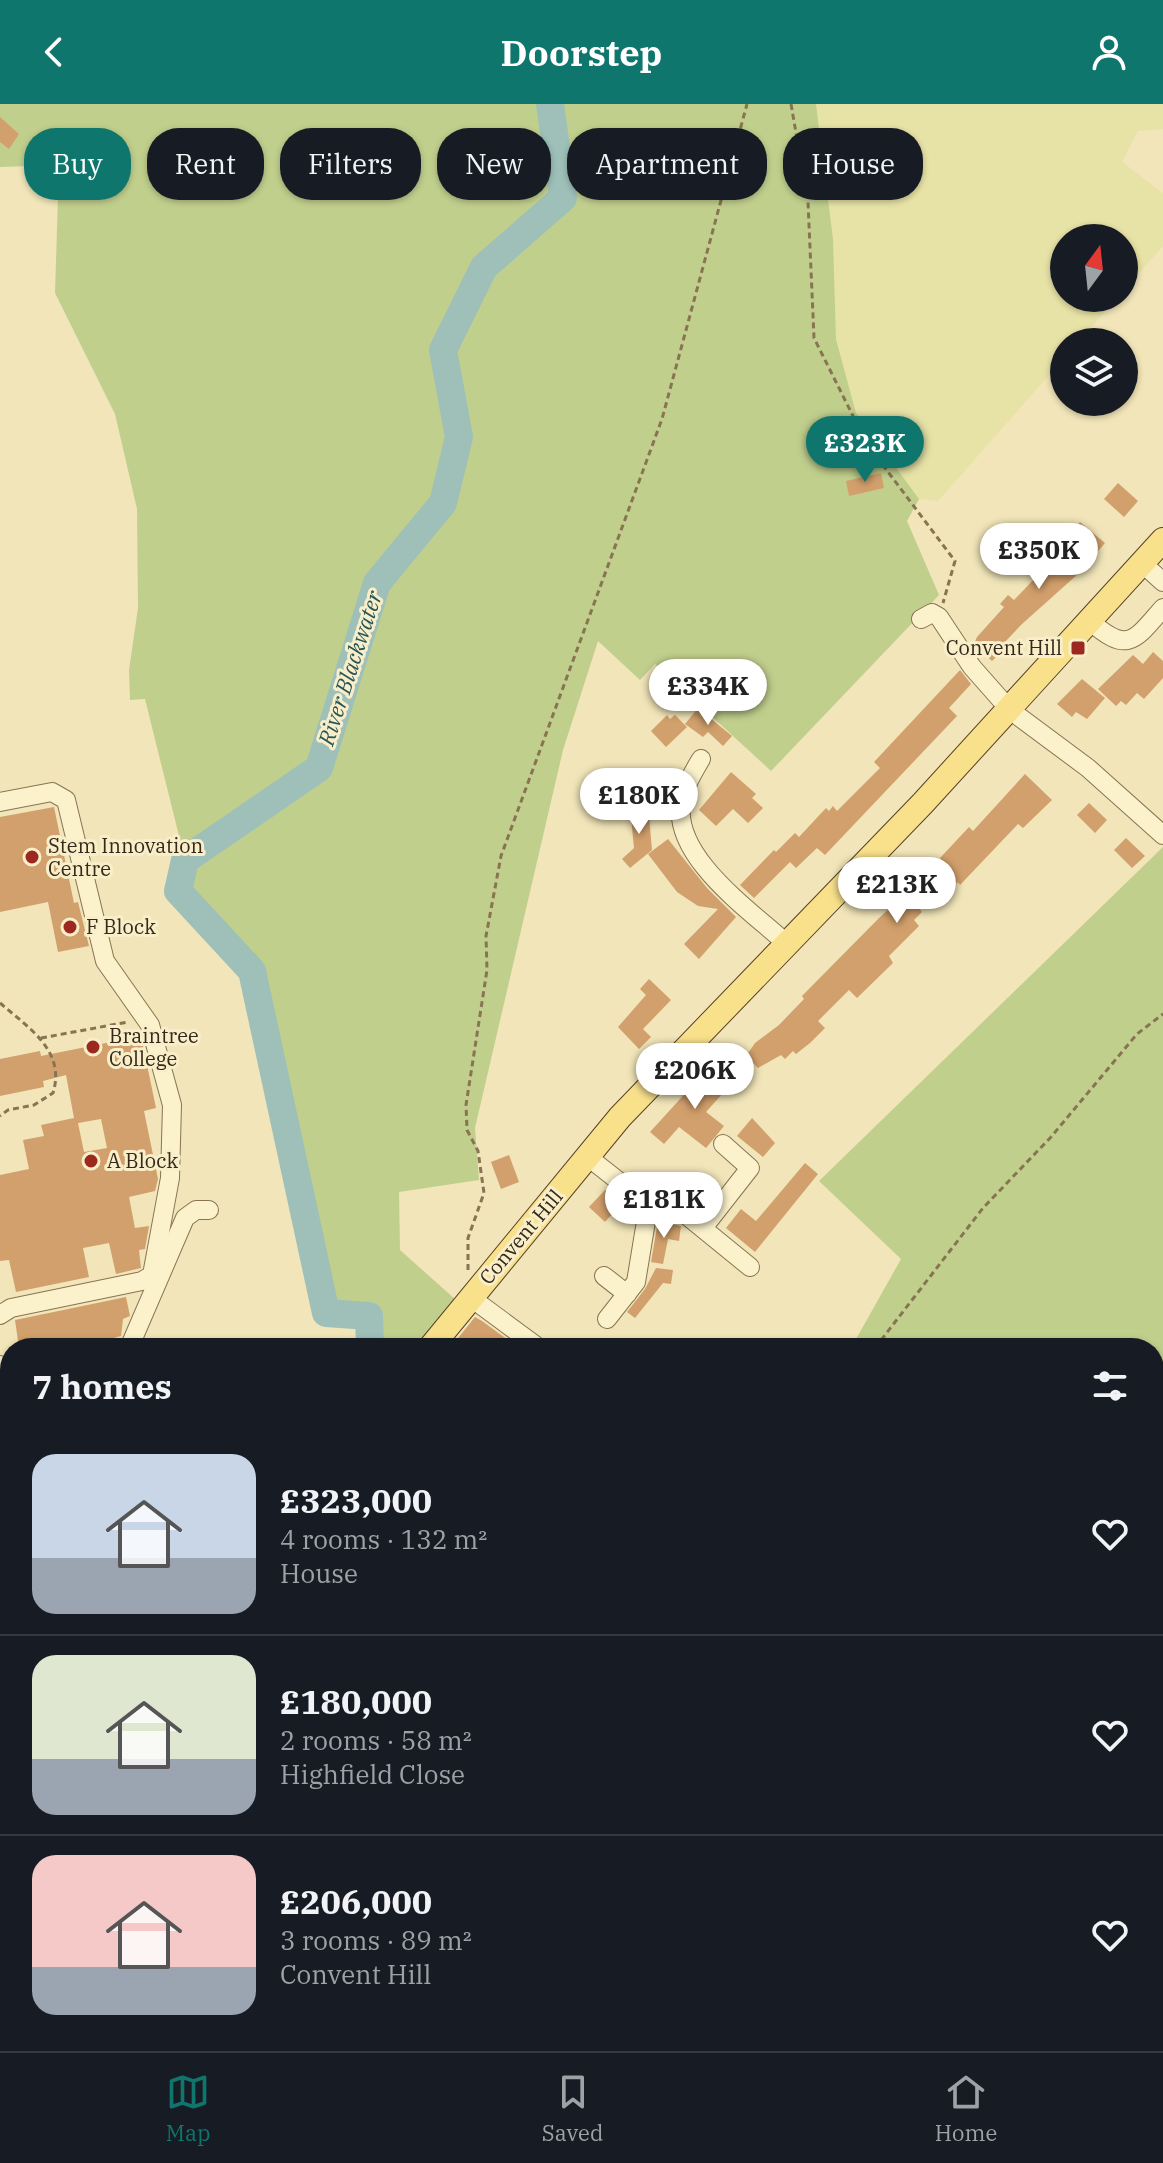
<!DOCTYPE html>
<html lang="en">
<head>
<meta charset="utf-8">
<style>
  body { margin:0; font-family:"IBM Plex Serif",serif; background:#242831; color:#f1f3f6; height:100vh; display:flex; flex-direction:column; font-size:30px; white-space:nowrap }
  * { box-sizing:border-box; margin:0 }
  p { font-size:26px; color:#9ea1a6 }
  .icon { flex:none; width:44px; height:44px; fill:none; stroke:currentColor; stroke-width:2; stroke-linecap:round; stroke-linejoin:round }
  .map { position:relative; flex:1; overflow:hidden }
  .sheet { position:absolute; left:0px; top:1234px; width:1164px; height:714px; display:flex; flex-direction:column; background:#171b24; border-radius:32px 32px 0 0; box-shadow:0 2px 6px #0004 }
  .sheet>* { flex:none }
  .guide { position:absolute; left:24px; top:24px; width:1116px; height:72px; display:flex; gap:16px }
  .needle { width:52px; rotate:15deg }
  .fabs { position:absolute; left:1050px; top:120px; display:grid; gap:16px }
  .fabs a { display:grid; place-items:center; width:88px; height:88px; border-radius:50%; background:#171b24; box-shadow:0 2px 6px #0004; font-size:40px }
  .price { position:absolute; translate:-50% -68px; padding:0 18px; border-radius:28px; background:#fff; color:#222; font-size:26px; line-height:52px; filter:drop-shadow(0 2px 4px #0008) }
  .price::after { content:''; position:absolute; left:50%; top:48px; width:24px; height:18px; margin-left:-12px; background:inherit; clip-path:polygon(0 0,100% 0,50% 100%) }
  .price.current { background:#0f766e; color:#fff }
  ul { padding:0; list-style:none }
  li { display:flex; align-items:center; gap:24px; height:200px; padding:0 32px }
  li+li { border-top:2px solid #363941 }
  li span { display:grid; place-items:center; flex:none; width:224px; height:160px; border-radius:24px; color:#555 }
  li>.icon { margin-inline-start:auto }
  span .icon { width:96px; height:96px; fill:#fffc; stroke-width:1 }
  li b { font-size:34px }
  h2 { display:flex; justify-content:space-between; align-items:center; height:96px; padding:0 32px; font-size:34px }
  .chip { padding:0 28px; border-radius:32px; background:#171b24; box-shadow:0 2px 6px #0004; font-size:28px; line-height:72px }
  .chip.current { background:#0f766e; color:#fff }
  header { display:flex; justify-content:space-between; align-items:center; height:104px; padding:0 32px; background:#0f766e; color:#fff; font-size:36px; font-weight:700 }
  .menu { display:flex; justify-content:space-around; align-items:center; height:112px; border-top:2px solid #363941; background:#171b24; font-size:22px; color:#9ea1a6 }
  .menu a { display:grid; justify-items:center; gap:4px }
  .menu .current { color:#0f766e }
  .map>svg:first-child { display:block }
</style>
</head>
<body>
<header><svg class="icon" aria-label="back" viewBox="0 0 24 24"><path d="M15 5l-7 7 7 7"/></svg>Doorstep<svg class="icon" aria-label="person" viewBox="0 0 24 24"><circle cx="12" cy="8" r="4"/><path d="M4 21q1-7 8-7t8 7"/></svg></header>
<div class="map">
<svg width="1163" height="1947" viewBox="0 0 1163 1947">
  <rect width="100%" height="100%" fill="#f1e5b9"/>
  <path fill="#e7e2a6" d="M814,0h349v25l-25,2 -16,31 41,31v53l-39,44v-52h-60v60h53l-39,44h-14v16l-126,143 -19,-2 -63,-86 -20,-74 -3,-100z"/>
  <g fill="#c1cf8d">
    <path d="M0,0h816l17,135 3,100 20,74 63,86 -12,22 32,74 -168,176 -116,-107 -15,16 -42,-39 -35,109 -88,378 4,52 -80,12 1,58 56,50 -33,48h-53l-1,-32 -43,-3 -74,-342 -74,-80 7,-31 -40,-161 -15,1 -1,-30 9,-62 -1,-99 -22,-95 -60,-121 4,-128 -59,2z"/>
    <path d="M1163,743v1204h-1163v-221l10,-14v226h1144v-694h-303l50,-89 -82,-78z"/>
  </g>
  <path fill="#9ec0b9" stroke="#668e88" stroke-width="2" d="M177,1938h200l12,9h-216z"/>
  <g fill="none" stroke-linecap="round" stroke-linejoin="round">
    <g stroke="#9ec0b9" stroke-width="28">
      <path d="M370,1244l-1,-32 -43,-3 -74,-342 -74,-80 7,-31 134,-92 58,-185 66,-80 16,-66 -16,-87 41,-83 79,-69 -13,-94"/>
      <path d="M0,1874l10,-11"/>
      <path d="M0,1931l16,16"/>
      <path d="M1154,1947l9,-3"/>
    </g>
  </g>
  <g fill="#d2a06c" fill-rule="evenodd">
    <path d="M0,13l19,17 -10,15 -9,-7z"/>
    <path d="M881,369l3,15 -35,8 -3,-15z"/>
    <path d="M1118,379l20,18 -14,16 -20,-18z"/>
    <path d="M1080,418l25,21 -27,31 -56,50 -18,19 3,3 -15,15 -18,-17 3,-7 27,-30 -4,-3 8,-9 6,5 25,-26 3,2 8,-5 17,-19 -7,-6z"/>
    <path d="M1153,548l10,9v17l-19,21 -7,-6 -11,12 -5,-4 -5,5 -18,-17 35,-34 10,9z"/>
    <path d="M960,566l11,14 -22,24 8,8 -132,139 -8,-7 -21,20 -6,-6 -36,36 -14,-13 34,-35 2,2 19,-19 4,4 27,-29 3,3 4,-5 4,5 43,-43 -6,-6z"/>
    <path d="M1082,575l23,19 -18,21 -11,-7 -4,5 -15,-13z"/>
    <path d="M698,604l34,28 -9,10 -15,-14 -5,5 -18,-13z"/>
    <path d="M667,611l3,4 5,-4 12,12 -21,20 -15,-16z"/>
    <path d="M731,668l25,22 -4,4 11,10 -15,15 -15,-14 -17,17 -17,-16z"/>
    <path d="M1025,670l27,26 -29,28 -5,-4 -58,61 -2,-3 -9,9 -7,-7 -23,24 3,4 -8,8 5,6 -30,30 4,7 -36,35 -8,-8 -31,31 7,7 -15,15 -14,11 -3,-3 -8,8 -4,-4 -23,13 -12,-12 9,-13 24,-18 25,-26 -2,-3 77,-78 63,-57 -2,-3 29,-31 4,4z"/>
    <path d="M1089,699l18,17 -12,13 -18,-18z"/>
    <path d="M641,702l8,10 3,34 -22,18 -8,-9 12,-11 -4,-41z"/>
    <path d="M54,703l20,96 4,-1 11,44 -31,6 -10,-50 -48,10v-95z"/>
    <path d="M1126,734l19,18 -13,12 -18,-18z"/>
    <path d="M668,735l39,49 29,29 -37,42 -15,-15 34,-35 -20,-3 -21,-14 -29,-38z"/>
    <path d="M649,875l22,21 -28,29 8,8 -12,12 -21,-22 28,-32 -6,-6z"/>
    <path d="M141,932l15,72 -12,3 14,68 -3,12 -26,6 6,31 14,-2 -4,23 -6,1 2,18 -25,6 -7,-31 -26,5 6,29 -73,15 -7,-32 -9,1v-86l29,-6 -6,-29 21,-4 -3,-11 33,-7 -8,-43 -23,6 1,6 -44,9v-37l40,-8 1,5zM101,1015l6,29 -23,4 -6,-29z"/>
    <path d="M712,960l13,12 -7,12 5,5 -17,19 18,14 -18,22 -27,-21 -15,17 -14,-12z"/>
    <path d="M752,1014l23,25 -12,14 -26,-21z"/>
    <path d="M509,1051l10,27 -18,7 -10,-27z"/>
    <path d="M805,1059l13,11 -63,78 -29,-24 15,-19 15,12z"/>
    <path d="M605,1086l17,13 -17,19 -16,-15z"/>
    <path d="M658,1117l23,5 -2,15 -11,-2 -5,25 -12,-2z"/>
    <path d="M656,1164l17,2 -2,14 -8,-1 -28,35 -8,-6 18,-23z"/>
    <path d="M126,1193l4,19 -7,3 -2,17 -45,12h-57l-4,-28z"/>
    <path d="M475,1213l7,4 37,27h-69z"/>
  </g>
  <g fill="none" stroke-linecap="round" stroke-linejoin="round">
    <g stroke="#887453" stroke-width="20">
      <g id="minor">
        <path d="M1142,459l21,19"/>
        <path d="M921,515l11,-6 7,4 33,50 38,43 78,58 75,67"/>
        <path d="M1090,517c38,34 45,19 73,-13"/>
        <path d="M701,655c-7,12 -16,26 -19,40 -13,56 68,111 105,145"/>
        <path d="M0,698l52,-10 14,8 39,161 45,64 22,80 -2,73 -18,97 -10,6 -131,27 -11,7"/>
        <path d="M588,1053l47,37 34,7 81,66"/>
        <path d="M703,1124l47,-60 -27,-24"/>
        <path d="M604,1172l23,18"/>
        <path d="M470,1193l69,51"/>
        <path d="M607,1215l29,-37 14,-85"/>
        <path d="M129,1244l56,-130 11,-8h13"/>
        <path d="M0,1261l10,51"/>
        <path d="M0,1532l10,-15"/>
        <path d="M0,1632l10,7"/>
        <path d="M1154,1638l9,2"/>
        <path d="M0,1723l10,-15"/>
        <path d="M682,1947l6,-9"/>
      </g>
    </g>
    <g stroke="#554128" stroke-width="26">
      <g id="major">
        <path d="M430,1244l190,-231 303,-314 240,-263"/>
        <path d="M0,1405l10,-4"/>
      </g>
    </g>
    <g stroke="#887453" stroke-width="3" stroke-dasharray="6 4" stroke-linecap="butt">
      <path d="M791,0l17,98 6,136 53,106 88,117 -12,42"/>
      <path d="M0,899c29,25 66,48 53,90l-19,12 -26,5 -8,6"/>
      <path d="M41,934l87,-16"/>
      <path d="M468,1166v-32l16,-45 -6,-42 -11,-21 -1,-25 21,-135 -1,-34 15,-80 161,-437 85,-315"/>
      <path d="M875,1244l108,-140 68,-71 86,-103 26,-20"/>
      <path d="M1154,1269h9"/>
      <path d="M1154,1420l9,-13"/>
      <path d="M1154,1511l9,1"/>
    </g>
    <use href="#minor" stroke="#fbf2cc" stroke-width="18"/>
    <use href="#major" stroke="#f9e18c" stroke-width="24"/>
  </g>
  <g fill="#9b291f" stroke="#f8eec9" stroke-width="3">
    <rect x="1070" y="536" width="16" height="16" rx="4"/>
    <circle cx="32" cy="753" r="8"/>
    <circle cx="70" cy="823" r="8"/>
    <circle cx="93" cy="943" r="8"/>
    <circle cx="91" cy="1057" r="8"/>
  </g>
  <g text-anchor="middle" stroke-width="6" stroke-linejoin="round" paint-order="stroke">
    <g font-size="20" fill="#352919" stroke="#f8eec9" text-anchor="start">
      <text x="1062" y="551" text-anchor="end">Convent Hill</text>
      <text x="48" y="749">Stem Innovation<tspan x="48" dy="23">Centre</tspan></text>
      <text x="86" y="830">F Block</text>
      <text x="109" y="939">Braintree<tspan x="109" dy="23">College</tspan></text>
      <text x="107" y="1064">A Block</text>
    </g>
    <g font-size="20" fill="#352919" stroke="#f8eec9">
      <text transform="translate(521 1133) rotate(-50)" y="7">Convent Hill</text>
    </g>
    <g font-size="22" font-style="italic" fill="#275557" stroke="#f8eec9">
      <text transform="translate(350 564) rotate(-72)" y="8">River Blackwater</text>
    </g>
  </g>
</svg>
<div class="fabs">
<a><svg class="needle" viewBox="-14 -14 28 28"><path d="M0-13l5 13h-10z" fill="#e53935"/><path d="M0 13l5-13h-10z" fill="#9ea1a6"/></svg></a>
<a><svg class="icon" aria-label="layers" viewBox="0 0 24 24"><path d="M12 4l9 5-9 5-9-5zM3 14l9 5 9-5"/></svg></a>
</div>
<b class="price current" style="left:865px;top:380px">£323K</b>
<b class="price" style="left:1039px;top:487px">£350K</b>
<b class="price" style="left:708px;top:623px">£334K</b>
<b class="price" style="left:639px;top:732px">£180K</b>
<b class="price" style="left:897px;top:821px">£213K</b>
<b class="price" style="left:695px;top:1007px">£206K</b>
<b class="price" style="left:664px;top:1136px">£181K</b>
<div class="guide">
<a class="chip current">Buy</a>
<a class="chip">Rent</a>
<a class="chip">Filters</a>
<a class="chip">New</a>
<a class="chip">Apartment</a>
<a class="chip">House</a>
</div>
<section class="sheet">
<h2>7 homes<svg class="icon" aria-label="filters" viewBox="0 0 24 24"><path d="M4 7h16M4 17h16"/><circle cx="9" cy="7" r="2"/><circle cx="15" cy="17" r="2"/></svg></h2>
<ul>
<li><span style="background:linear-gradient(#c9d6e8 65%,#9aa5b1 0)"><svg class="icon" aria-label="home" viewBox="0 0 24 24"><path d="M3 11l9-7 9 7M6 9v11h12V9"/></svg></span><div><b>£323,000</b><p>4 rooms · 132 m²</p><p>House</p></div><svg class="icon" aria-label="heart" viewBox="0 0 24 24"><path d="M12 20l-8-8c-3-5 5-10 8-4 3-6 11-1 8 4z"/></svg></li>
<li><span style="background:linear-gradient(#dfe7d0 65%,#9aa5b1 0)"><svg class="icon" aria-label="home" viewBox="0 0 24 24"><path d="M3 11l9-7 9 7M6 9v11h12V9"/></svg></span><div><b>£180,000</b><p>2 rooms · 58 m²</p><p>Highfield Close</p></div><svg class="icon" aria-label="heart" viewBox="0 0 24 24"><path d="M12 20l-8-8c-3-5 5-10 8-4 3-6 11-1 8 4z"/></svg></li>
<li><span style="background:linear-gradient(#f6c9c9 70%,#9aa5b1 0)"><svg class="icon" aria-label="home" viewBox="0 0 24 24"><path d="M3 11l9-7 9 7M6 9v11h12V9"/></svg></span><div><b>£206,000</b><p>3 rooms · 89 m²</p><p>Convent Hill</p></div><svg class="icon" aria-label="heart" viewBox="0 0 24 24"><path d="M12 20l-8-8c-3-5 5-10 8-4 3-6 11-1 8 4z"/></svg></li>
</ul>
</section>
</div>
<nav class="menu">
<a class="current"><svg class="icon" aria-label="map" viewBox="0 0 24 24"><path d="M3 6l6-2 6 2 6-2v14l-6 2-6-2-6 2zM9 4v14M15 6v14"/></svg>Map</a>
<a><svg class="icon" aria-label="saved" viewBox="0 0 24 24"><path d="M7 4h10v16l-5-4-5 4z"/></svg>Saved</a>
<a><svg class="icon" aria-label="home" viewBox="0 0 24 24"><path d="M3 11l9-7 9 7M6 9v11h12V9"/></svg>Home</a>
</nav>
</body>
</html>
